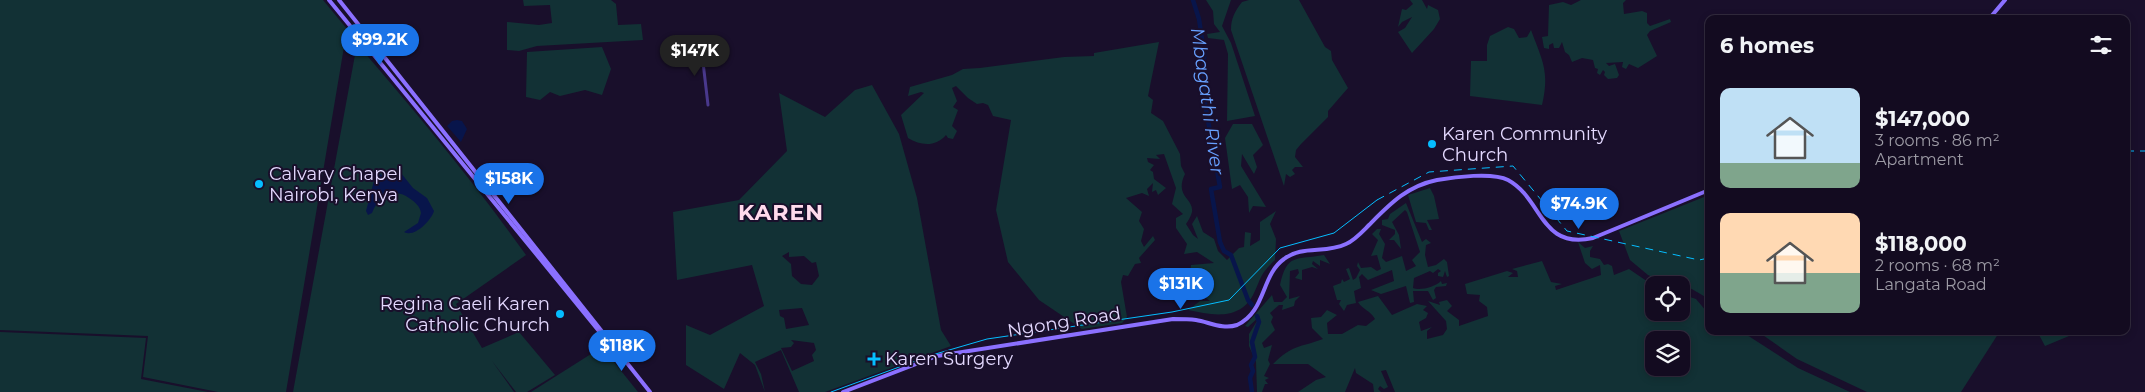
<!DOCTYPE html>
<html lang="en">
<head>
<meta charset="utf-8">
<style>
  body { margin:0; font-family:Montserrat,sans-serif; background:#1c1429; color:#f1f3f6; height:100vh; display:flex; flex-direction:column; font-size:19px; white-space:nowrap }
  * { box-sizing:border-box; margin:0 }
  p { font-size:16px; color:#9d9ba5 }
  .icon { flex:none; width:28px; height:28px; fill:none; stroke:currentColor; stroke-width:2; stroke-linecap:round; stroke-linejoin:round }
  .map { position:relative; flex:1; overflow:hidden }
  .details { position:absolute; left:1705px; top:15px; width:425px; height:320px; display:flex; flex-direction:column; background:#130b20; border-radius:10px; box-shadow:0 2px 8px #0003,0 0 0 1px #322b3e }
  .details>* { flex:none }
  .tools { position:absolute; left:1645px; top:276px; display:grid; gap:10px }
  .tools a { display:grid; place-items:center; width:45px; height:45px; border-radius:10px; background:#130b20; box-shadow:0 2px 8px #0003,0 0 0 1px #322b3e; font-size:25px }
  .price { position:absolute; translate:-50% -42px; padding:0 11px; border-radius:18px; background:#1a73e8; color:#fff; font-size:16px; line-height:32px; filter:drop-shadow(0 1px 2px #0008) }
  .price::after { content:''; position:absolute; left:50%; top:30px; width:15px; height:11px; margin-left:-8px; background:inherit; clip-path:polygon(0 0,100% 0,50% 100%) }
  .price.on { background:#222; color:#fff }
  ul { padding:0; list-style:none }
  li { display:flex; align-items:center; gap:15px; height:125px; padding:0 15px }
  li span { display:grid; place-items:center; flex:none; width:140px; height:100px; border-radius:10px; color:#555 }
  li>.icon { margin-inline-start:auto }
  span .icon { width:60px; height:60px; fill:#fffc; stroke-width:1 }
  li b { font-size:21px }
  h2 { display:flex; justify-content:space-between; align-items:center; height:60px; padding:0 15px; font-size:21px }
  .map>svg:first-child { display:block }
</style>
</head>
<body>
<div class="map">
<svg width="2145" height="392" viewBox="0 0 2145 392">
  <rect width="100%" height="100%" fill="#190f2b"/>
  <g fill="#123135" fill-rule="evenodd">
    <path d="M0,0h323l24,29 -61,363h-68l-75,-15 5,-41 -148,-6z"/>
    <path d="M523,0h88l5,4 2,21 23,-1 2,16 -106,6 -18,5 -12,-1v-28l32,3 13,-2 -2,-18 -26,1z"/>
    <path d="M1206,0h25l-9,26 9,17 24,73 -28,5 1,-67 -4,-14 -16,-2 -1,-4 13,-2 -6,-8 -1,-13z"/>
    <path d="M1249,0h50l26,47 6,4 1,9 16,28 -20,23v6l-27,27 -5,6 -1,7 8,10h-8l-3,3 3,4 -5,3 -4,-3 -2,12 -53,-156c0,-12 4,-19 11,-28z"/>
    <path d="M1410,0h12l5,9 1,-4 10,5 2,9 -6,10 -22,24 -14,-21 7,-4 7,-11 -10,5 -4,5 4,-18 4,1 7,-6z"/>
    <path d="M1581,0h45l-3,3 1,11 18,-3 5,2v10l3,3 20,-7 1,3 -21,9 -3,4 10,21 -19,12 -9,-4 -3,5 -4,-2 1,-5 -17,1 3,3 6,-2 4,11 -2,3 -9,1 -4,-4 1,-3 -2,-2 -3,5 -3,-2 1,-4 -3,-1 -2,-8 -11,-2 -10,4 -3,-7 -4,-3 -3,-10 -3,6h-5l-1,-5 -4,2v4l-5,-1 -2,-11 6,-1 1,-31 14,-3 8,3z"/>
    <path d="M1508,27l6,2 5,9 8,-1 4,-7c11,30 19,41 11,75l-72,-9 1,-35h16v-16l3,-9z"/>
    <path d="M1159,42l-11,54 5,4 -2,13 12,8 17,33 1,12 4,8c-11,23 9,24 7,38 -1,4 -4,9 -6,12l7,11 5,4 -6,-15 5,-8 6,16 11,7 4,12 9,9 12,-12 5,-1 1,-15 6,1 -1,13 10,-6v-18l16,-11 -6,13 6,15 -1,21c-16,15 -13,17 -22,35 -14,26 -41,20 -65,15l12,-9h10l-8,-6 -13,-1 -4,-8 17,-1 2,-4 -14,-6 1,-10 23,-2 -17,-11 -13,2 3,-10 -11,-16v-10l7,-4 -11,-10 4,-16 -12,-34 -8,1 4,4 -13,-1 1,4 6,3 -4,5 3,2 1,7 12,9 -8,7 -2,-5 -4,2 1,-9 -6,6 2,7 -7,-3 -16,5 16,14 -3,9 5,8 -3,12 3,6 9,-11 2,4 -16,18 2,5 -6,1 -7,12 -5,-1 -2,7 6,35 -5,6 -40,6 -43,-29 -31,-38 -12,-52 15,-90 -18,-4 -5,-11 -5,-2 -6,1 -9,-6 -12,-12 -4,2 5,13 -4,6 5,3 -6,16 5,5 -4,8 -5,-1 -2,-3c-10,12 -25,11 -38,3l-7,-23 23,-22 -3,-1 -13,4 2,-9 42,-12 11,-6 17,-1 84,-11 30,-1v-3z"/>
    <path d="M357,44c59,68 117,138 169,211l-70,49 26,44 37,-16 36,43 -28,17h-11l-24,-31 22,31h-221z"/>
    <path d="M602,47l9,22 -9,26 -17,-5 -25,6 -10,-4 -10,8 -14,-3 1,-45z"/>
    <path d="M872,85l27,49 18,64 24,132 10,16 -126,46h-26l-18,-42 -26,12 6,12 4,18 -10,-27 -15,-12 -16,36 -38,-24v-40l24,10 54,-29 -12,-41 -75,15 -4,-68 66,-12 48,-49 -8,-58 46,24 30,-27zM789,252v5l15,-1 8,7 4,-1 3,14 -7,9 -11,-1 -9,-8 -1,-12 -9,-8zM802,308l7,17 -23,4 -2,-11 -4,-2 -1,-6zM791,340l23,3 2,7 -4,5 2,6 -22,10 -11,-23 10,-1 3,-4z"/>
    <path d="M1233,124h19l11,21 -10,10 4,12 -3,7 -12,-20 -1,12 25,41 -13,-1 -4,7 -1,-16 -8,-12 -8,4 -7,-51z"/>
    <path d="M1430,188l4,8 5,23 -12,1 5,10h-3l-3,-7 -10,-1 -8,-27z"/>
    <path d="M1709,195v104l-19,-11 -23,-4 -19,-9 -18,-15 -11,-29z"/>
    <path d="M1406,203l16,39 4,-3 5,4 -5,2 -1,10 3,12 8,-2 8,-6 3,3 2,14 -2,1 -2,-6 -2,6 -5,-1v-3l3,-2 -3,-2 -5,4 -3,-2 -16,7 -1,10c7,3 22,-1 28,-7l1,3 5,-1 -1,3 -10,1 -2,3 2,8 -3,2 -5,-9h-15l1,11 -4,1 -4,-17 -25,8 -10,-4 23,-9 -2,-11 -24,10 -6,-6 -3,3 2,11 -7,3 2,12 -9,2 -3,6 -5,-7 2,-4h-4l-4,-14 8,-3 1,-4 2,3 6,-3 -4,-10 3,-1 4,12 3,-2 4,-8 -3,-4 1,-4 3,6 10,-1 6,4 4,-2 -4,-14 -6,1 7,-16 -6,-6 5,-5h4l-2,5 6,10 -3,14 4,4 16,-6 4,15 10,-5 -4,-6 8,-8 -13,-40 -2,-2 -13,12 7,13 2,14 -7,-9h-5l6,-6v-4l-13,-5v-5l6,-1 2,-5z"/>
    <path d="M1578,242l7,6 8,-2 -3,5v6l10,2 4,6 4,-1 4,2 2,9 15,-6 25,17v26h27v-18l15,5 11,13 -3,2 5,3v14h28l5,5 5,-1 51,33 52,24h-455l-9,-22 -5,1 7,16 -4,2 -4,-3 -2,3 3,3h-7l-1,-8 -17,-11 -1,-5 -10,24h-47l18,-12 10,-3 -18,-13h-35c20,-20 26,-16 50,-25l-11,-11 -1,-10 10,-1 6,-7 10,5 -10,8 1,11h14l16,-9 8,1 9,-7c-5,-9 -12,-9 -17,-17l20,-6 14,19 25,-11 10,2 -4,4 5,3 -2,5 -7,4 2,9 11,-4 -5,4v8l16,-4 4,-6 -1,-8 -18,-20 12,4 -1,-3 8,-2 5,6 -5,5 12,9v6l29,-10 -1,-9 -8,-6 1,-6 -13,-1 -2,-10 42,-13 6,2 -5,4h10l-1,-6 -5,-2 30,-8 9,21 11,2 -7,2 1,4 45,-15 -1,-10 -8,4 -7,-6zM1654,340h27v28h-27z"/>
    <path d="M1324,255l6,9 -10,-4v6l-7,-5 -1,3 6,5 -6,-2 -10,3v10l-7,-2 4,-5 -1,-4 -8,2 -1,28 11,-3 -5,5 -1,5 -12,4 1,-5h-4l-9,8 3,4 -2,5 4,8 -13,13 2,5 8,-3 -4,15 2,4 -6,12 5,2 -4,2 3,4h-3l-3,8h-5l-1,-30 -7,-16v-12l11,-18 -12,11 -3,-1 27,-31 2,7h8l5,-5 -7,-12c7,-32 16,-25 44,-30z"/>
    <path d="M1757,331h243l-39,61h-94l-70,-33z"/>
    <path d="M2037,331h44l-36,15z"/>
    <path d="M0,332l146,6 -5,41 67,13h-208z"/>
    <path d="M602,347l36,45h-107z"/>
  </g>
  <g fill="#08154b">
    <path d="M457,120l5,1 5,8 -6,13 -14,-16 5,-5z"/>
    <path d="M391,170l10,3 12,15 14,10 7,13c-3,10 -20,27 -30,21l14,-9 3,-10c-1,-7 -6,-11 -12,-15 -16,-11 -31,-1 -37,15l-4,2 -2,-4 9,-34 6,-3 3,5 -1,-6z"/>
  </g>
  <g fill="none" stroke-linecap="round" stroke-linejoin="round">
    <g stroke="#08154b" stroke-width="4.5">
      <path d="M1193,0l6,19 5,33v46l16,89 -9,2 9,53 4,9 7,4 17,45 4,5"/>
      <path d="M1252,392l-2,-14 3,-7 -2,-6 4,-8 -3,-15 7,-20 -2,-6"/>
    </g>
    <path stroke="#49388c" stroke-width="3" d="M696,41l5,4 7,60"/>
    <g stroke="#8b70ff" stroke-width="4">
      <path d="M329,0l274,336"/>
      <path d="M339,0l311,392"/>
      <path d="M1989,19l16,-19"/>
      <path d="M843,392l94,-36 236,-37c8,0 16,0 23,1 13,2 27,10 41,5 29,-13 24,-50 47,-66 18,-14 42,-5 62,-15 9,-4 16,-12 23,-19 21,-21 38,-39 68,-45 17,-3 56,-8 71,0 35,19 32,70 85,58l116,-48"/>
    </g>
    <path stroke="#05bdff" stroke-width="1" d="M831,392l101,-37 55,-16 185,-27 57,-12 51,-52 54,-15 43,-33"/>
    <g stroke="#05bdff" stroke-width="1" stroke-dasharray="8 6" stroke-linecap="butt">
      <path d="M2126,151h19"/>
      <path d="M1377,200l52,-28 84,-6 54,65 132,29 10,-2"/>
    </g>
  </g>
  <g fill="#05bdff" stroke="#190f2b" stroke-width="2">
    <circle cx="1432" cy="144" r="5"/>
    <circle cx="259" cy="184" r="5"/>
    <circle cx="560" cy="314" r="5"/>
    <path d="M871.5 351.5h5v5h5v5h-5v5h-5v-5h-5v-5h5z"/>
  </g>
  <g text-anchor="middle" stroke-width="4" stroke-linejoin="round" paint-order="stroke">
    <g font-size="18" fill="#e4d9ff" stroke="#190f2b" text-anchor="start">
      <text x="1442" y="140">Karen Community<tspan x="1442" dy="21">Church</tspan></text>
      <text x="269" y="180">Calvary Chapel<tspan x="269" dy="21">Nairobi, Kenya</tspan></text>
      <text x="550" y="310" text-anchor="end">Regina Caeli Karen<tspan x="550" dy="21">Catholic Church</tspan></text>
      <text x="885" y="365">Karen Surgery</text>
    </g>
    <g font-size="18" fill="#e4d9ff" stroke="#190f2b">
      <text transform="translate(1064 322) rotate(-9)" y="6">Ngong Road</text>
    </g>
    <g font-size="19" font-style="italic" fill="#67a0ff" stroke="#190f2b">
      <text transform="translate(1208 101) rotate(82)" y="7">Mbagathi River</text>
    </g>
    <g font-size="22" font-weight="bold" letter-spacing="1" fill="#ffdbec" stroke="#190f2b">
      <text x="781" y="220">KAREN</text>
    </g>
  </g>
</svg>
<div class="tools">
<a><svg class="icon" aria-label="locate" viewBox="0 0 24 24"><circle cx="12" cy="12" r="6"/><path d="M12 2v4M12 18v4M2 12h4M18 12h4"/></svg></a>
<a><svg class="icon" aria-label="layers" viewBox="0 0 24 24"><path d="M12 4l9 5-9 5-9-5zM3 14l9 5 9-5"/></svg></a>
</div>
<b class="price" style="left:380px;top:66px">$99.2K</b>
<b class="price on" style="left:695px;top:77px">$147K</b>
<b class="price" style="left:509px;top:205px">$158K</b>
<b class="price" style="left:1579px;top:230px">$74.9K</b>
<b class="price" style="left:1181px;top:310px">$131K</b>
<b class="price" style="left:622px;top:372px">$118K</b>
<section class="details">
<h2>6 homes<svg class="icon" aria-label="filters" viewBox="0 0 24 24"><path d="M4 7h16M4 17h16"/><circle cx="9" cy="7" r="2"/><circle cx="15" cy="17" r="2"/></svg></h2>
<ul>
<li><span style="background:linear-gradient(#bfe0f5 75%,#7fa58c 0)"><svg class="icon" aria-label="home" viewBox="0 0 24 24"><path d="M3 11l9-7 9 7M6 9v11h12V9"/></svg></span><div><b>$147,000</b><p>3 rooms · 86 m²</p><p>Apartment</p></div></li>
<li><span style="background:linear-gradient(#ffd9b3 60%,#7fa58c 0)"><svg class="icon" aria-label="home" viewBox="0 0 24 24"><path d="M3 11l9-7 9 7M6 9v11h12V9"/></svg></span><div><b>$118,000</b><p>2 rooms · 68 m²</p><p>Langata Road</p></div></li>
</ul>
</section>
</div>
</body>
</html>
